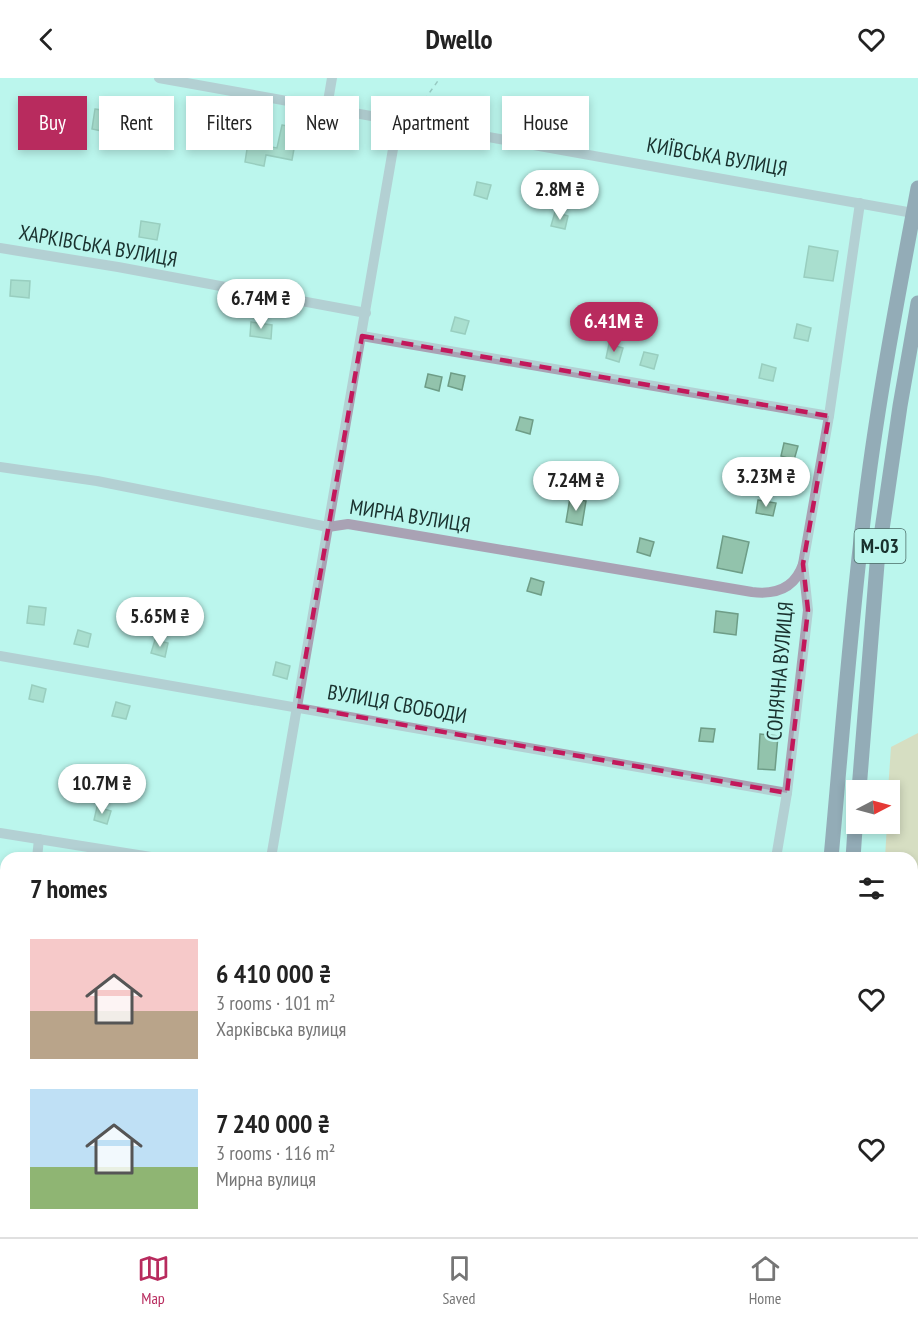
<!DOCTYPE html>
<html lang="en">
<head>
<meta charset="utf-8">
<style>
  body { margin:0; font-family:"PT Sans Narrow",sans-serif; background:#f2f2f2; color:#222; height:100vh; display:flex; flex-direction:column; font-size:22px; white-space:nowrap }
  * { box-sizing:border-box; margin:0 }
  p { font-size:20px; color:#767676 }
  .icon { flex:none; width:33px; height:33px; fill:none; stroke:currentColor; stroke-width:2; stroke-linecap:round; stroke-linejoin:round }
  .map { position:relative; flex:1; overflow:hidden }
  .side { position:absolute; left:0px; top:774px; width:918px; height:386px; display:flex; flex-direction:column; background:#fff; border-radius:18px 18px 0 0; box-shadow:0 3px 9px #0003 }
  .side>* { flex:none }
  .top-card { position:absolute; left:18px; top:18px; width:600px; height:54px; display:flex; gap:12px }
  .needle { width:39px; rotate:84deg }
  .tools { position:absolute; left:846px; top:702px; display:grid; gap:12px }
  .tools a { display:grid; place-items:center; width:54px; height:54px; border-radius:0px; background:#fff; box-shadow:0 3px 9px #0003; font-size:30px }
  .price { position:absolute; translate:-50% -51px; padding:0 14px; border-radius:21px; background:#fff; color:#222; font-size:20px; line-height:39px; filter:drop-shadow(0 2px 3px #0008) }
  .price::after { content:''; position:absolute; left:50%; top:36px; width:18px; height:14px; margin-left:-9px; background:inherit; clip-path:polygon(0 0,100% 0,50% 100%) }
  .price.on { background:#b82b5e; color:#fff }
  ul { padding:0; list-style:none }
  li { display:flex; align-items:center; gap:18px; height:150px; padding:0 30px }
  li span { display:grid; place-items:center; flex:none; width:168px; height:120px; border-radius:0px; color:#555 }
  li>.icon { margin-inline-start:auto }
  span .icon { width:72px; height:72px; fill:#fffc; stroke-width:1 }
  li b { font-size:26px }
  h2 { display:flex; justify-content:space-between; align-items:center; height:72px; padding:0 30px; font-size:26px }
  .tag { padding:0 21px; border-radius:0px; background:#fff; box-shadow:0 3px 9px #0003; font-size:21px; line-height:54px }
  .tag.on { background:#b82b5e; color:#fff }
  header { display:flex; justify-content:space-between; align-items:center; height:78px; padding:0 30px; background:#fff; font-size:27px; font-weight:700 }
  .tab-bar { display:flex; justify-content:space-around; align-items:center; height:84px; border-top:2px solid #e0e0e0; background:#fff; font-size:16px; color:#767676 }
  .tab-bar a { display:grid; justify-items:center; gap:3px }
  .tab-bar .on { color:#b82b5e }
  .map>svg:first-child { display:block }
</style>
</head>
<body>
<header><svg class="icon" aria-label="back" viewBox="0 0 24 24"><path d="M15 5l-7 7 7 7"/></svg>Dwello<svg class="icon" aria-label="heart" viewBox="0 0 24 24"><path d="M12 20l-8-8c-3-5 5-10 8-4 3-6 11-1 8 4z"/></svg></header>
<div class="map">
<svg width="918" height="1159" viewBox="0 0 918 1159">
  <rect width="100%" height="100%" fill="#bbf6ed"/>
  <path fill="#f5c18f" d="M918,655v233l-6,126v-234h-27l2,-34h3l-2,-34 3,-43z"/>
  <g fill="#92c3ac" stroke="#6e9d87" stroke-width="1.5">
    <path d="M95,31l20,3 -4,21 -19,-4z"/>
    <path d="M282,47l28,5 -2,15 -13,-2 -3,17 -26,-5 -2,11 -19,-4 3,-19 29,5z"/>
    <path d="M477,104l14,3 -4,14 -13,-4z"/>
    <path d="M555,134l13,4 -3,13 -14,-3z"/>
    <path d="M141,143l19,3 -3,16 -18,-3z"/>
    <path d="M809,168l29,5 -5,30 -29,-4z"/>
    <path d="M11,202l19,1 -1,17 -19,-2z"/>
    <path d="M455,239l14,4 -4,13 -14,-3z"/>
    <path d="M251,244l21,3 -1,14 -21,-3z"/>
    <path d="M797,246l14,4 -3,13 -14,-3z"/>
    <path d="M609,266l14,4 -4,14 -13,-4z"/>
    <path d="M644,274l14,3 -4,14 -14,-4z"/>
    <path d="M762,286l14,4 -3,13 -14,-3z"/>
    <path d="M451,295l14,3 -3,14 -14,-4z"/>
    <path d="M428,296l14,3 -3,14 -14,-4z"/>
    <path d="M520,339l13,3 -3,14 -14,-4z"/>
    <path d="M784,365l14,3 -4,14 -13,-4z"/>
    <path d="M570,420l16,3 -4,24 -16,-3z"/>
    <path d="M758,422l18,3 -3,13 -17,-3z"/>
    <path d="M723,458l26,6 -7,31 -25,-5z"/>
    <path d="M640,460l14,4 -4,14 -13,-4z"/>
    <path d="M531,500l13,4 -3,13 -14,-4z"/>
    <path d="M29,528l17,2 -2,17 -17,-2z"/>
    <path d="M716,533l22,3 -2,21 -22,-3z"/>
    <path d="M78,552l13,4 -3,13 -14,-3z"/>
    <path d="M155,562l13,3 -3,14 -14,-4z"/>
    <path d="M276,584l14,4 -3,13 -14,-4z"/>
    <path d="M32,607l14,4 -3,13 -14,-3z"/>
    <path d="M116,624l14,4 -4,13 -14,-3z"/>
    <path d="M701,650l14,1 -2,13 -14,-1z"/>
    <path d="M760,656l18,2 -3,34 -17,-1z"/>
    <path d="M97,729l14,4 -4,13 -13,-4z"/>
  </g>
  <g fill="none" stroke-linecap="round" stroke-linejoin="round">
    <path stroke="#68918b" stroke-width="1.5" stroke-dasharray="4.5 4.5" stroke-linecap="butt" d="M411,33l9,-5 20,-28"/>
    <g stroke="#a9a2b4" stroke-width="10">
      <path d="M159,0l754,135"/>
      <path d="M327,29l5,-29"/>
      <path d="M0,170l118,19 248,46"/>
      <path d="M362,258l467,80"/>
      <path d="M0,389l97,14 231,46 20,-3 404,68c24,3 43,-4 51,-28"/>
      <path d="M0,578l787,137"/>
      <path d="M0,755l157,25"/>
      <path d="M37,780l2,-19"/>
      <path d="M271,780l127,-738"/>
      <path d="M776,780l11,-65 21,-183 -5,-46 26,-148 31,-213"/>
      <path d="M0,876l6,2"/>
      <path d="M912,1062l6,1"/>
      <path d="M289,1154l5,5"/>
      <path d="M482,1154l5,5"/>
      <path d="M404,1159l4,-5"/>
      <path d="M747,1159v-5"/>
    </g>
    <g stroke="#635377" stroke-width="15">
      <path d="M859,712l18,-226 23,-158 18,-103"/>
      <path d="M831,780c11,-120 20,-241 35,-361 13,-104 33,-207 52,-309"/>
      <path d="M853,780l3,-43"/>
      <path d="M799,1159l1,-5"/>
      <path d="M821,1159l1,-5"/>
    </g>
  </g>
  <path d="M0 0H918V1159H0ZM362,258l467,80 -26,148 5,46 -21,183 -490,-87z" fill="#bbf6ed" fill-opacity=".55" fill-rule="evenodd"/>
  <path fill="none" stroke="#c2185b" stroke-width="4.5" stroke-dasharray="12 8" stroke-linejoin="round" d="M362,258l467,80 -26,148 5,46 -21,183 -490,-87z"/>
  <g text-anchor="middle" stroke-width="5" stroke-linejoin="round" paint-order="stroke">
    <rect fill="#bbf6ed" stroke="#4a6c67" stroke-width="1.5" x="854.5" y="451" width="51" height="34" rx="4.5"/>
    <g font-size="20" font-weight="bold" fill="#19312e">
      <text x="880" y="475">М-03</text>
    </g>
    <g font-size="21" fill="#19312e" stroke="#bbf6ed">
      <text transform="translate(717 79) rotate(10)" y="7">КИЇВСЬКА ВУЛИЦЯ</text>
      <text transform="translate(98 168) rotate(10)" y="7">ХАРКІВСЬКА ВУЛИЦЯ</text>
      <text transform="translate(410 438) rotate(9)" y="7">МИРНА ВУЛИЦЯ</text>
      <text transform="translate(780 593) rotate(-85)" y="7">СОНЯЧНА ВУЛИЦЯ</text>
      <text transform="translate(397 626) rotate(10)" y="7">ВУЛИЦЯ СВОБОДИ</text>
    </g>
  </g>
</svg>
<div class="tools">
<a><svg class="needle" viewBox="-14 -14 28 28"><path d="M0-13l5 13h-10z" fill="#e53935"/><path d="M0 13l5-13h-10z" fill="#767676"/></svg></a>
</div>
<b class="price" style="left:560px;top:143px">2.8M ₴</b>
<b class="price" style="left:261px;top:252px">6.74M ₴</b>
<b class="price on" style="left:614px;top:275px">6.41M ₴</b>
<b class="price" style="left:766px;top:430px">3.23M ₴</b>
<b class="price" style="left:576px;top:434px">7.24M ₴</b>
<b class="price" style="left:160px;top:570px">5.65M ₴</b>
<b class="price" style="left:102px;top:737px">10.7M ₴</b>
<div class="top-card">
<a class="tag on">Buy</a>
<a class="tag">Rent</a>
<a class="tag">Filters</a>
<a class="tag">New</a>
<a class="tag">Apartment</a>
<a class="tag">House</a>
</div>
<section class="side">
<h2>7 homes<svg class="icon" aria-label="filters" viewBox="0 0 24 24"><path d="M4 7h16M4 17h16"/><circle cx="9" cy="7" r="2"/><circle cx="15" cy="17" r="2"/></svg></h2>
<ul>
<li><span style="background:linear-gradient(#f6c9c9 60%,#b9a48a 0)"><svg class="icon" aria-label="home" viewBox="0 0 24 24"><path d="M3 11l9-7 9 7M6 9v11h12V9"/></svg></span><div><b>6 410 000 ₴</b><p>3 rooms · 101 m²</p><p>Харківська вулиця</p></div><svg class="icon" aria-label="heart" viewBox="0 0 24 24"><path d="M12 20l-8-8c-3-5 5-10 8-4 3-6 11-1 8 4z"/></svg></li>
<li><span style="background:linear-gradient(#bfe0f5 65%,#8fb573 0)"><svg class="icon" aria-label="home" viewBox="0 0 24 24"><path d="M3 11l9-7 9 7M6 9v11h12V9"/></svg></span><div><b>7 240 000 ₴</b><p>3 rooms · 116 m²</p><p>Мирна вулиця</p></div><svg class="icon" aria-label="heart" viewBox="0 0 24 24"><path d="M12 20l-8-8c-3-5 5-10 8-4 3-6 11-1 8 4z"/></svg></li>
</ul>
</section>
</div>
<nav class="tab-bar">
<a class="on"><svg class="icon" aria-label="map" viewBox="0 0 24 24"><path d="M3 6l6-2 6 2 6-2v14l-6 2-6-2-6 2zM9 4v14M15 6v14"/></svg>Map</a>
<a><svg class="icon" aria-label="saved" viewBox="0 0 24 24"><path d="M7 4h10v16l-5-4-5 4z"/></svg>Saved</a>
<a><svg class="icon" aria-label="home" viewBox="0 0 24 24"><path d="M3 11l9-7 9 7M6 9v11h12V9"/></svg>Home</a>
</nav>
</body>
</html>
